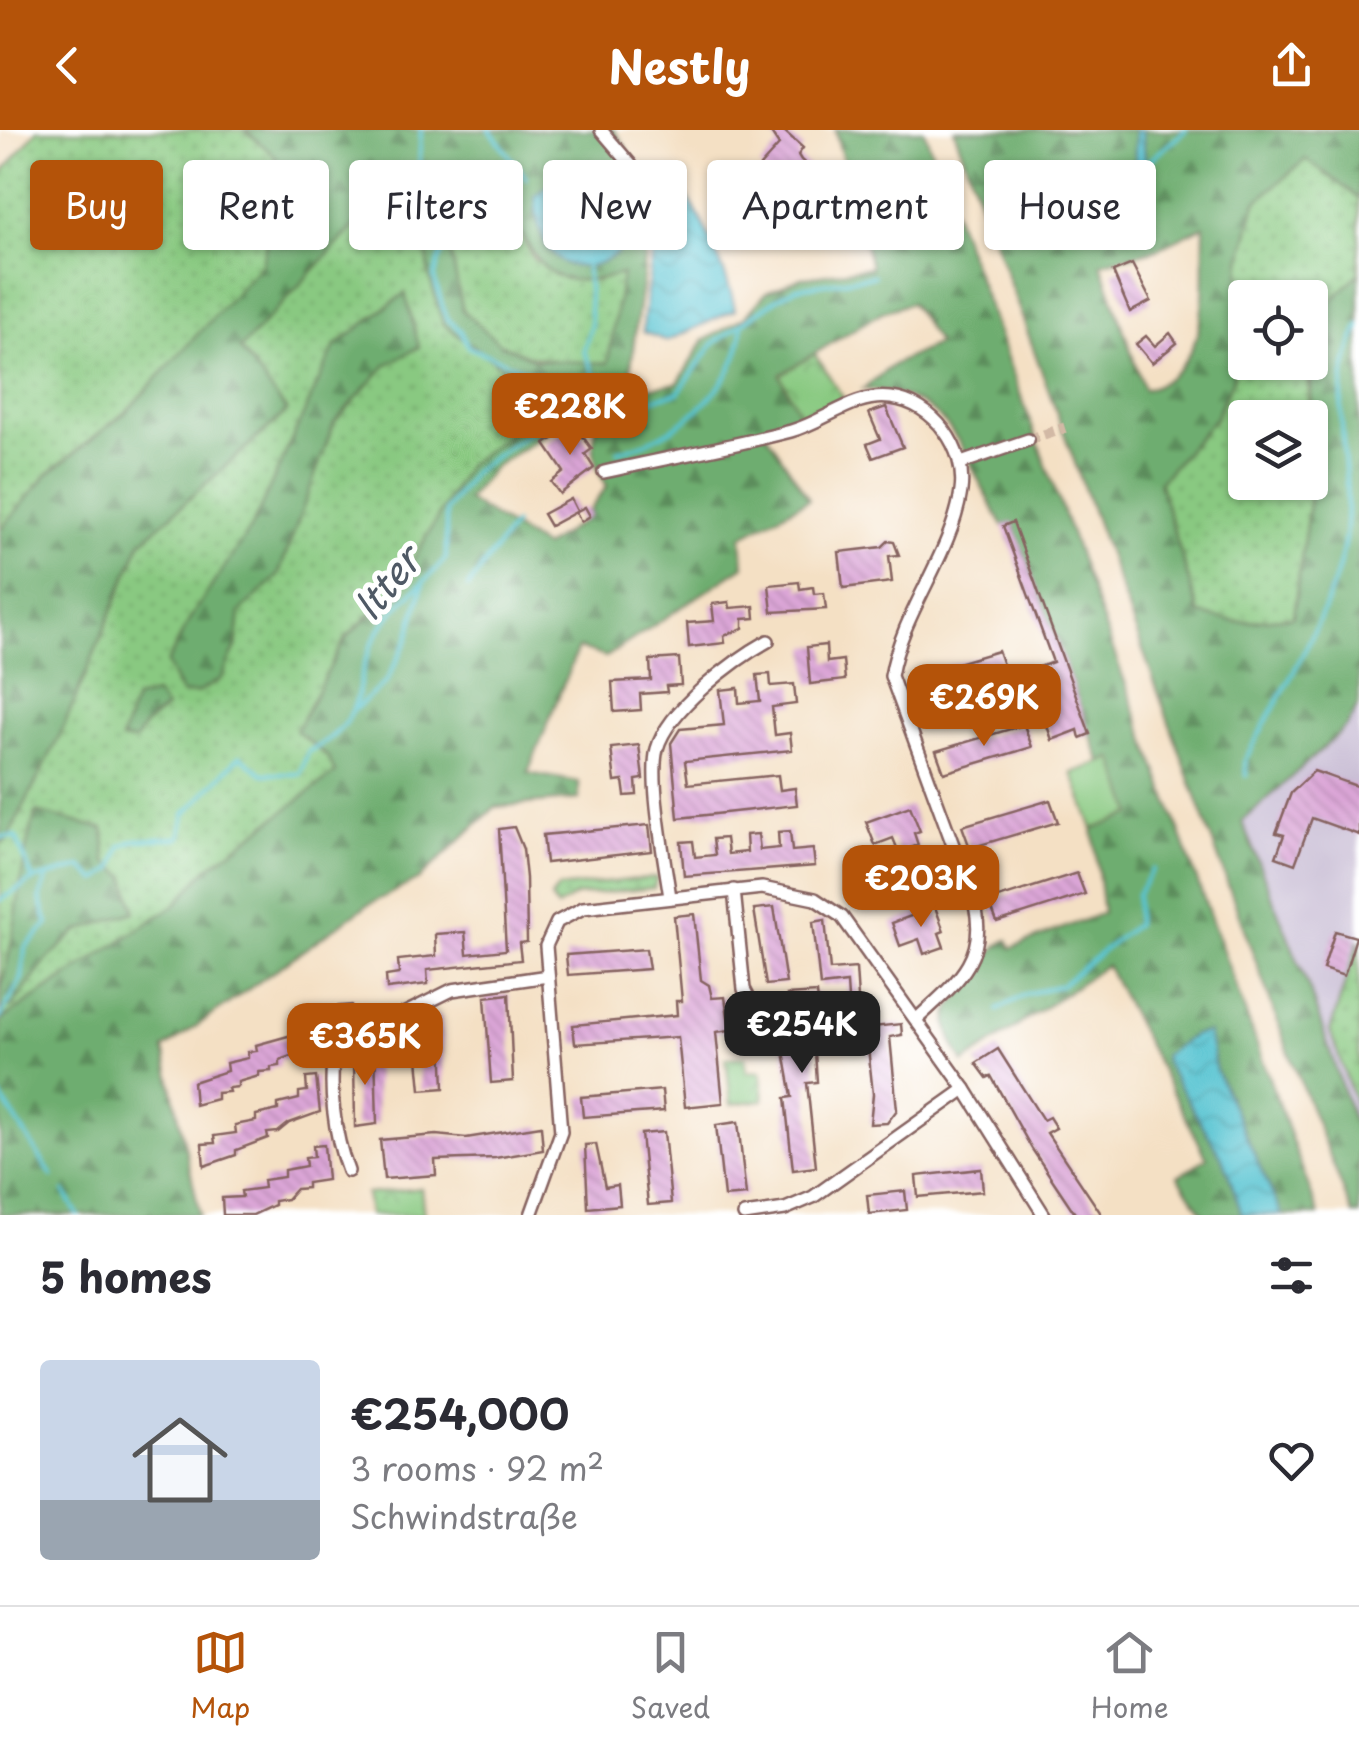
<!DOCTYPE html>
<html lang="en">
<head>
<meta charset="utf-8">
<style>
  body { margin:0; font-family:"Playpen Sans",sans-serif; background:#f2f2f3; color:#2b2b33; height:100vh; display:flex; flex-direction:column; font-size:38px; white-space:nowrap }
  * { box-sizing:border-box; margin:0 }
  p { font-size:32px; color:#7c7c81 }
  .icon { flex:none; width:55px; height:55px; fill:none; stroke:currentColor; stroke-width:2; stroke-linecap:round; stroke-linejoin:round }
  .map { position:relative; height:1085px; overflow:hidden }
  .side { display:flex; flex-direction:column; background:#fff; flex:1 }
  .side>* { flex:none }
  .hud { position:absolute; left:30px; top:30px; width:1300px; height:90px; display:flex; gap:20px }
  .fabs { position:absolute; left:1228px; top:150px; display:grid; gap:20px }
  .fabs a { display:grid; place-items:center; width:100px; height:100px; border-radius:10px; background:#fff; box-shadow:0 2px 8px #0004; font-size:50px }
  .price { position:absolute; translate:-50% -85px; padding:0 22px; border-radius:20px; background:#b45309; color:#fff; font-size:32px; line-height:65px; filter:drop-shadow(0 2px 5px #0008) }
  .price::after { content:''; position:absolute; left:50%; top:60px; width:30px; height:22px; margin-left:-15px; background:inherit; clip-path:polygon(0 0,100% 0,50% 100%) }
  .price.active { background:#222; color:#fff }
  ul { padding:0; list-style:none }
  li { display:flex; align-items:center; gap:30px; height:250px; padding:0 40px }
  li+li { border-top:2px solid #e1e1e2 }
  li span { display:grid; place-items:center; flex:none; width:280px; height:200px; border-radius:10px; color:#555 }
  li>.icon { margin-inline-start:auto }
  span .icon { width:120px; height:120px; fill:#fffc; stroke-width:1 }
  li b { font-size:42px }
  h2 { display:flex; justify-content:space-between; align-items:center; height:120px; padding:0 40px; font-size:42px }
  .pill { padding:0 35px; border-radius:10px; background:#fff; box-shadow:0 2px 8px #0004; font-size:35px; line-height:90px }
  .pill.active { background:#b45309; color:#fff }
  header { display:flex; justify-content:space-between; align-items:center; height:130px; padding:0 40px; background:#b45309; color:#fff; font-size:45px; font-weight:700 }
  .tabs { display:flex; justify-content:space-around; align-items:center; height:140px; border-top:2px solid #e1e1e2; background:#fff; font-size:28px; color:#7c7c81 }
  .tabs a { display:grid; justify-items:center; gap:5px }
  .tabs .active { color:#b45309 }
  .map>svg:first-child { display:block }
</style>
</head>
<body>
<header><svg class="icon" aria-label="back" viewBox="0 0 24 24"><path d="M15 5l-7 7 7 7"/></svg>Nestly<svg class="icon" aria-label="share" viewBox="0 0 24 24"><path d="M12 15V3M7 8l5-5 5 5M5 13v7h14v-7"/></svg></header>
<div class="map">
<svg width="1359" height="1085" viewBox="0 0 1359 1085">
  <defs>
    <pattern id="grass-dots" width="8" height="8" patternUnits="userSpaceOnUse" patternTransform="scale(2.5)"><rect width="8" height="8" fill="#89c981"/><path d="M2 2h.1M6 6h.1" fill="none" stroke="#78ac70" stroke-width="1.8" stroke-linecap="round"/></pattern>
    <pattern id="forest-firs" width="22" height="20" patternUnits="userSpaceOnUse" patternTransform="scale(2.5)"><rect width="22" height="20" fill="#6ead6f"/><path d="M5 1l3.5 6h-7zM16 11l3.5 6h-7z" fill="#5c8c5b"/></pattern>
    <pattern id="park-crowns" width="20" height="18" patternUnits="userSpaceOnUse" patternTransform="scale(2.5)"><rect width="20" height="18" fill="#89c981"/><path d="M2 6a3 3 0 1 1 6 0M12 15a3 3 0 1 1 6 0" fill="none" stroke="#78ac70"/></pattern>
    <pattern id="water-waves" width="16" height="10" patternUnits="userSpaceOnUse" patternTransform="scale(2.5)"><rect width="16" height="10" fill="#58c4d2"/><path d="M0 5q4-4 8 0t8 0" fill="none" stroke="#4ea8b4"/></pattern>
    <pattern id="building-back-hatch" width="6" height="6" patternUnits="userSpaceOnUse" patternTransform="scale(2.5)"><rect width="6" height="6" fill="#dba6d7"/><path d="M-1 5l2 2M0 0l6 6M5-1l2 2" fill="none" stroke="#bd8eb9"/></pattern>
  </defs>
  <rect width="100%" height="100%" fill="#fff"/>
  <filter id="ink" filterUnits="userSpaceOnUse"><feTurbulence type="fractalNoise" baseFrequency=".01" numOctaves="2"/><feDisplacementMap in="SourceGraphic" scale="20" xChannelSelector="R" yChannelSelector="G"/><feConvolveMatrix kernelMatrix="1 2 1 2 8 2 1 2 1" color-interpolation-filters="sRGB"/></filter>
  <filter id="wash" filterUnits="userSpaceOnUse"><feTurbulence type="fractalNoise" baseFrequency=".0048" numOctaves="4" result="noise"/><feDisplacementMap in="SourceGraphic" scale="40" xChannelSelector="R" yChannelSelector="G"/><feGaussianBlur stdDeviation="2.25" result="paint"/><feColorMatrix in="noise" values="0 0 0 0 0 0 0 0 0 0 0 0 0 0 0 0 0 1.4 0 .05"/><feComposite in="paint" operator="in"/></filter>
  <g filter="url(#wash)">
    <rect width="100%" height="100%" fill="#f4e0c4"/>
    <path fill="#cabfd6" d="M1359,573v436l-49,-148 -68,-170 104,-95z"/>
    <g fill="url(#grass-dots)" stroke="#6a7456" stroke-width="2.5" fill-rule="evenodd">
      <path d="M37,0h208l31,26 -1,41 -12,67 -136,147 -79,63 -48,56v-354z"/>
      <path d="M1306,28l53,40v75l-49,50v-25h-65v64l63,1 4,120 -19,134 -55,5 -39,-8 -40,-132 56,-64 18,-39 8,-118 15,-59zM1245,288h65v64h-65z"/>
      <path d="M400,46l80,19 33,23 21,42 62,21 27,-8 -15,90c-50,1 -113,-4 -144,-52 -7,-10 -9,-27 -12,-38l-23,2 77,98 47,30 -85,61 -71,124 -52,51 -17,118 8,16 -129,96 -32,36 -175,116v-178l6,-2 54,-106 81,-193 146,-131 -48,-61z"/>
      <path d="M657,747l-3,11 -79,8 -18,11 -6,-9 7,-10z"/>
      <path d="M1359,810v175l-29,-84z"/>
    </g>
    <g fill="url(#forest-firs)" stroke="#5c664d" stroke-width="2.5" fill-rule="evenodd">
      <path d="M245,0h369c63,78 16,172 16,261l48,-8 25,-42 42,-24 21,-24 35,-15 70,-11 -36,-137h89l395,1085h-115l-26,-39 29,-18 -101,-193 -142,98c-30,-50 -16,-52 14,-89 13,-15 10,-25 30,-34l3,8 92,-35 -10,-84 40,-15 -21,-56 -11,5 -88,-240 -10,3c-43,-71 -44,-131 -140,-137l31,-25 44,-20 -27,-41 -29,9 -102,63 23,45 -39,10 45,69 -67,37 2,30 -138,91 -28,-9 -50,125 51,9v17l-84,8 -76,72 -53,27 -202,143 36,166h-200v-194l175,-116 32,-36 128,-96 -7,-16 -32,-26 49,-92 52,-51 71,-124 84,-61 -109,-79 -14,-49 -6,-72 18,5 22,103 36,32 37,17 72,3 14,-89c-105,28 -75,-43 -139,-77 -23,-13 -58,-15 -83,-20l-160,172 47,62 -146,131 -81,193 -54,106 -6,2v-313l48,-56 79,-63 135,-147 13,-67 1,-40zM611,42l13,18 -1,55c-13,20 -38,24 -59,18l-1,-78zM583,270l21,4c-12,33 -17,52 3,82l-26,36 -37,25 -77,-47 27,-33 42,-27z"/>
      <path d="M954,0h405v68l-53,-39 -50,43 -15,59 -8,118 -18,39 -56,64 40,132 39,8 55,-5 19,-134 -2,-160 49,-50v430l-12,23 -105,96 68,169 49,148v76h-6l-61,-154zM1204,96c-2,60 11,142 -60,164l-43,-127 56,-14z"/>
      <path d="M405,163l14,54 -33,18 -52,58 -56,153 -38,36 -4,35 -15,32 -24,14 -16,1 -14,-31 24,-46 61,-91 83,-180z"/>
      <path d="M155,564l11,14 -22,18 -9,15 -14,-1 14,-41z"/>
      <path d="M36,682l68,17 2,32 20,16 9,35 -58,19 -30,29 -35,47 -12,2c0,-21 4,-34 9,-54 11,-48 11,-96 27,-143z"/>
    </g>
    <g fill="url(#park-crowns)" stroke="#6a7456" stroke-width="2.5">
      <path d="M815,224l29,45 -41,21 -23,-45z"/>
      <path d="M745,926l2,16 14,-1 3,29 -33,4 -5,-46z"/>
      <path d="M421,1058l3,27h-55l-3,-21z"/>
    </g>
    <path fill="#89c981" stroke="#6a7456" stroke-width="2.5" d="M1113,628l20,56 -40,15 -21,-56z"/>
    <g fill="url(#water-waves)" stroke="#51727e" stroke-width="2.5">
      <path d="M1135,0h7l4,36 -58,48 -2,-13 49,-36z"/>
      <path d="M611,42l8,1c9,22 12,59 -2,81 -54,35 -81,-7 -82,-58l14,-11z"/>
      <path d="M673,50c23,18 57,100 62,130l-68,31 -24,-9c1,-31 8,-60 11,-91 2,-19 -3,-38 4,-57z"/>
      <path d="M1208,902l8,38 66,145h-40l-18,-54 -59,-98 -1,-8 29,-20z"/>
    </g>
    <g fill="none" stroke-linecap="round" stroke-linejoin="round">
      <g stroke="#58c4d2" stroke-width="4">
        <path d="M421,0l-2,44 12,25 11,52 -8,27 12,40 15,13 7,16 113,46"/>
        <path d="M490,0l36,48"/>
        <path d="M1144,35l42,-35"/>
        <path d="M586,133l5,61 -7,27 20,45"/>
        <path d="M618,321c56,-11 124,-66 124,-125"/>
        <path d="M468,457l46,-63"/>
        <path d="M355,579l31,-27 22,-43 16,-59"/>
        <path d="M1246,646l-1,-16c35,-66 94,-156 101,-230 6,-77 -21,-126 13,-204"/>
        <path d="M0,707h16l17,43 49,-13 15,14 16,-12 8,-23 14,-6 45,-2 5,-24 55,-58 23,18h37l8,-22c66,-35 40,-66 69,-118 18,-31 47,-49 69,-76v-47l27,-39 110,-78 65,6 30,-7 35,-49 65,-46 19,-10 77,-12"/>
        <path d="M0,770l33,-20"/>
        <path d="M998,880l28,-16 35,-9 75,-61 1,-30 16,-25"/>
        <path d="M0,888l22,-40 3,-30 23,-24 -8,-26 7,-20"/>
        <path d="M0,965l52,81"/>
        <path d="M64,1061l14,24"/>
      </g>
    </g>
    <g id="blocks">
      <g fill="url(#building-back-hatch)">
        <path d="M769,0h14l20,18 -5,7 3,5 16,14 -24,27 -11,-10 10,-11 -22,-3 -10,-11 19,-21z"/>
        <path d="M1132,134l19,37 -21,11 -17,-40z"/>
        <path d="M1170,203l7,10 -25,20 -16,-19 10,-8 9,10z"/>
        <path d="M886,277l17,40 -30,11 -6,-14 13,-5 -11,-26z"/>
        <path d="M574,295l18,24 -7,5 9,14 -34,26 -9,-12 13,-10 -19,-28z"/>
        <path d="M571,369l6,12 8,-4 5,9 -9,6 -5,-10 -26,14 -7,-12z"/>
        <path d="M1013,392l77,212 -10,4 -2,-8 -26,10 -24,-69 25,-9 -50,-136z"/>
        <path d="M888,411l6,1 5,13 -10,1 3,26 -49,6 -4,-36 43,-5z"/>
        <path d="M799,452l1,7 13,-2 1,7 10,-1 2,16 -54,3 -3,-27z"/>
        <path d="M729,472l1,6 24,-2 1,12 -12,1v9l-19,8 1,7 -36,4 -2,-24 27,-2 -2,-17z"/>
        <path d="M826,515l1,17 16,-2 2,20 -35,4 -3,-37z"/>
        <path d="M998,521l8,22 -88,26 -8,-22z"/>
        <path d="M679,528l2,27 -15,1 1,6 -27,2 1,16 -27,2 -2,-30 39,-2 -1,-20z"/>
        <path d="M770,544l1,12 23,-2 2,20 -24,3 3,28 15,-2 2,17 -107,11 3,23 90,-9 2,15 15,-2 2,17 -119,13 -7,-75 9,-14 44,-4 -4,-35 18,-2 1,15 21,-2 -3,-26z"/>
        <path d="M1024,595l8,22 -88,26 -8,-22z"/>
        <path d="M639,615l4,34 -7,1 1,15 -12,1 -2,-15 -8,1 -4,-34z"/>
        <path d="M1314,641l45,16v48l-47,-17 -17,46 -19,-7 8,-22 -8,-2 15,-40z"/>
        <path d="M1050,670l8,22 -88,26 -8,-22z"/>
        <path d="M910,676l10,25 -6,2 4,12 -19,8 -6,-15 -18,7 -9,-23z"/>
        <path d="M649,695l3,26 -106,12 -3,-28z"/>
        <path d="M514,697l9,22 3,29 1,64 -8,1 2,17 -94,10 1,14 -41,5 -1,-13 13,-2 -1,-14 38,-4 -1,-22 30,-2 2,22 39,-4 -7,-121z"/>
        <path d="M790,701l2,20 21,-2 2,17 -131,10 -3,-34 12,-1 2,16 20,-2 -2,-16 13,-1 2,16 19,-2 -1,-17 12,-1 2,16 19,-2 -1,-16z"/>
        <path d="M1077,743l8,21 -88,28 -8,-21z"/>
        <path d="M774,777l12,76 -20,2 -12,-76z"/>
        <path d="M935,777l9,24 -5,2 5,14 -20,7 -5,-15 -19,7 -8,-23z"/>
        <path d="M694,784l7,66 8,5 3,13 13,-1 5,33 -14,2 7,71 -38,4 -7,-70 -103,7 -2,-19 104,-10 -1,-14h6l-8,-85z"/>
        <path d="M825,790l5,50 26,-2 3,45 -10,1 -2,-31 -27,3 -7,-64z"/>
        <path d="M1335,801l21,6 -12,39 -21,-7z"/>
        <path d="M646,819l3,20 -81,6 -2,-20z"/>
        <path d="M817,863l4,43 -7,1 3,45 -10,1 9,84 -23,3 -8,-72 7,-1 -10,-57 7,-1 2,-10 -4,-34z"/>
        <path d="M509,864l4,87 -22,2 -6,-86z"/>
        <path d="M351,875l2,19 -32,3 -2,-19z"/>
        <path d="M441,886l3,72 -23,2 -4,-42h6l-3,-30z"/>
        <path d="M901,894l1,11 -12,2 7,73 -10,13 -17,1 3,-30 -6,-56h-4l-1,-10z"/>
        <path d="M299,903v4l22,-2 1,11 -22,3 1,4 -21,7v6l-9,1v4l-12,1v4l-21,6v5l-10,1 1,4 -12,1v6l-22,6 -2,-23 34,-11 -1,-8 22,-5v-6l9,-1 -1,-6z"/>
        <path d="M375,918l2,76 -22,3 -1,-69 5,-1 -1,-7z"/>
        <path d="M998,919l45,71 6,-3 7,11 -9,5 55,82h-26l-44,-66 -41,-73 -4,2 -11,-15z"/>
        <path d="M316,947l4,35 -31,11 -11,9 -11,1 1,5 -32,12v5l-32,11 -2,-22 13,-1 -1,-7 22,-3 -1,-8 21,-4v-6l22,-5v-6l21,-5v-7l8,-1 -1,-13z"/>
        <path d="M662,960l2,21 -81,6 -2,-20z"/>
        <path d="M738,992l8,73 -22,2 -8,-72z"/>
        <path d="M541,996l2,24 -48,8 -60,2 1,15 -52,4 -4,-39 56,-5 30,3z"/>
        <path d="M664,1002l7,71 -23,2 -7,-71z"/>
        <path d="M596,1014l9,43 13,-2 2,20 -32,3 -3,-63z"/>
        <path d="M324,1015l3,35 -20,3v5l-11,1 -9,10 -13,2v4l-21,10h-30l-1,-17 20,-1 -1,-6 23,-3 -1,-8 21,-3v-7l22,-4 -1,-8 9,-1 -1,-11z"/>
        <path d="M981,1039l2,22 -65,6 -2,-21z"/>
        <path d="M905,1061l2,19 -38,4 -2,-19z"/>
      </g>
    </g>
  </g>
  <g filter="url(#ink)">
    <use href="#blocks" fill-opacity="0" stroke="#866361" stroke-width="2.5"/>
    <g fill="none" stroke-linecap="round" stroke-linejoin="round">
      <path stroke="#d2b9a5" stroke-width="11" stroke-dasharray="11 5.5" stroke-linecap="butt" d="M1028,310l37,-12"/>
      <g stroke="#866361" stroke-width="16">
        <g id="street">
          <path d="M601,0l30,35"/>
          <path d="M961,333l67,-23"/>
          <path d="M604,342c62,-14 125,-25 187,-41 34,-9 63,-38 100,-33 43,5 76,51 70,93 -9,63 -59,121 -70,185l84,229c13,56 -21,79 -58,114"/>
          <path d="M734,760l10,99 16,31"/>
          <path d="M670,767c-5,-34 -21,-118 -13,-148 11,-40 77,-89 111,-108"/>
          <path d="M348,1041c-14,-36 -20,-85 -13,-123l117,-58 96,-14"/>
          <path d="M531,1085l30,-83 -15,-186 11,-24 26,-14 179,-20 53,11 27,18 123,172 79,126"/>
          <path d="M744,1085l41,-6 28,-12 152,-108"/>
        </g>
      </g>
      <use href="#street" stroke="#fff" stroke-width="11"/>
    </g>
  </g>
  <g text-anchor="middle" stroke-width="10" stroke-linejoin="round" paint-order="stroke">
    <g font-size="38" font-style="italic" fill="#4f5965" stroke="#fff">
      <text transform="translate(388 454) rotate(-51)" y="13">Itter</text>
    </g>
  </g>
</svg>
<div class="fabs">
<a><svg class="icon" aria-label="locate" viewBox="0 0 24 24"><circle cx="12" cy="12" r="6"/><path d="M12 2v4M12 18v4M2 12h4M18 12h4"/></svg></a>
<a><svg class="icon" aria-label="layers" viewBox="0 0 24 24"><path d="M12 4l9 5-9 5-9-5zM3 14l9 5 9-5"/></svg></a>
</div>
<b class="price" style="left:570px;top:328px">€228K</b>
<b class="price" style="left:984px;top:619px">€269K</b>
<b class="price" style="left:921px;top:800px">€203K</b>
<b class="price active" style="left:802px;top:946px">€254K</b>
<b class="price" style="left:365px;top:958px">€365K</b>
<div class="hud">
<a class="pill active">Buy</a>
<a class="pill">Rent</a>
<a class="pill">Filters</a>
<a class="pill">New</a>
<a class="pill">Apartment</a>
<a class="pill">House</a>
</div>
</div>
<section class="side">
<h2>5 homes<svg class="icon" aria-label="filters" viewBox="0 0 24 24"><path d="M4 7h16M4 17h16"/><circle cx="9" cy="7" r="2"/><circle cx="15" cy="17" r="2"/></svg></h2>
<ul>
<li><span style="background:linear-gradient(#c9d6e8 70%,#9aa5b1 0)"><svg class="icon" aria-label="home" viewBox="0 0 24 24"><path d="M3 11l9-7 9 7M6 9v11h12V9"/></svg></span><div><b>€254,000</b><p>3 rooms · 92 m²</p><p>Schwindstraße</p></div><svg class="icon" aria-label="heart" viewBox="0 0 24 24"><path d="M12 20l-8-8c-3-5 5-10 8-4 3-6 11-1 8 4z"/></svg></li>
</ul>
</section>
<nav class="tabs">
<a class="active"><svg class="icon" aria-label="map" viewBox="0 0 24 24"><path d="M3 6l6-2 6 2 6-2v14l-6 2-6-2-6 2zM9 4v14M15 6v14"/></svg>Map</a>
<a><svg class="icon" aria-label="saved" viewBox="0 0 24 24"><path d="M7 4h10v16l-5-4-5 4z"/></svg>Saved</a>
<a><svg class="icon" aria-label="home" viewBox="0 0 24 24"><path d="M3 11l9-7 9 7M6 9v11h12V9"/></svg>Home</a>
</nav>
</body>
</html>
